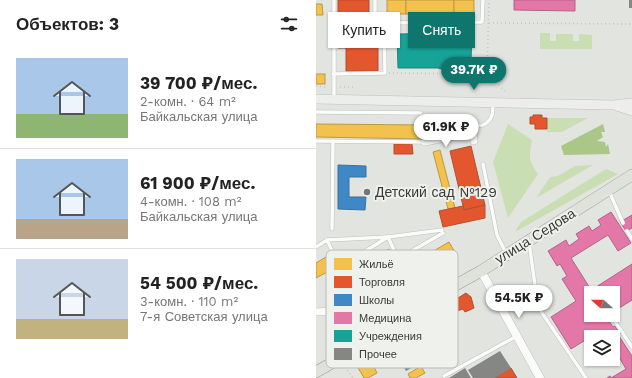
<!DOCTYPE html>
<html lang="ru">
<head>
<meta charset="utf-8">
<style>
  body { margin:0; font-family:"Work Sans",sans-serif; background:#f2f2f2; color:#222; height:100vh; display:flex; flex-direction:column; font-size:15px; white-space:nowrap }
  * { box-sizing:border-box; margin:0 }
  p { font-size:13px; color:#767676 }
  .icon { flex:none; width:22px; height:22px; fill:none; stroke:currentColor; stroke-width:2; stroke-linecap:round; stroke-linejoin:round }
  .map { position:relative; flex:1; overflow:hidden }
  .sheet { display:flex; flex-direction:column; background:#fff; width:316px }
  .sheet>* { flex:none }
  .banner { position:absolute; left:12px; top:12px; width:244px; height:36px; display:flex; gap:8px }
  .needle { width:26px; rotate:291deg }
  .fabs { position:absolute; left:268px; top:286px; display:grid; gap:8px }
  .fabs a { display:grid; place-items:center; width:36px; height:36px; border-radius:0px; background:#fff; box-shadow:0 1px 3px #0004; font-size:20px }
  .price { position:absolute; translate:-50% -34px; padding:0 9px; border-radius:14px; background:#fff; color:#222; font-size:13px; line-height:26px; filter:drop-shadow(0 1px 2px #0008) }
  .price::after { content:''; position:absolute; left:50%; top:24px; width:12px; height:9px; margin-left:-6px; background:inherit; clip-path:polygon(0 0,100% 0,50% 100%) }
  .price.on { background:#0f766e; color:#fff }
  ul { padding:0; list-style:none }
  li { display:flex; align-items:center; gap:12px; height:100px; padding:0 16px }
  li+li { border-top:1px solid #e0e0e0 }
  li span { display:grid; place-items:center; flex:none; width:112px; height:80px; border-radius:0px; color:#555 }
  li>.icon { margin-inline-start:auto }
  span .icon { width:48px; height:48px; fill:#fffc; stroke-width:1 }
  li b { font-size:17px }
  h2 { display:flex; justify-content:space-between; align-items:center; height:48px; padding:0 16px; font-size:17px }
  .pill { padding:0 14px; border-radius:0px; background:#fff; box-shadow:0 1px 3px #0004; font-size:14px; line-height:36px }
  .pill.on { background:#0f766e; color:#fff }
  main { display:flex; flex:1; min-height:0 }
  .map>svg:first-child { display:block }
</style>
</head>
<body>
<main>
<section class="sheet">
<h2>Объектов: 3<svg class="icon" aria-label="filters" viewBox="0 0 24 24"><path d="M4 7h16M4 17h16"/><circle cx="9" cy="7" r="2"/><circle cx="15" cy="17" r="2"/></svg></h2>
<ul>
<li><span style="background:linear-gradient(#a9c7e8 70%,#8fb573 0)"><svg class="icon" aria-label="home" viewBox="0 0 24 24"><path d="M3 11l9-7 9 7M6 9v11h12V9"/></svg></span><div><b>39 700 ₽/мес.</b><p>2-комн. · 64 m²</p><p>Байкальская улица</p></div></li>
<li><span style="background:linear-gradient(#a9c7e8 75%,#b9a48a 0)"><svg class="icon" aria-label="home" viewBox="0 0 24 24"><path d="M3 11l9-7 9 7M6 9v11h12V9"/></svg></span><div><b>61 900 ₽/мес.</b><p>4-комн. · 108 m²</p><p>Байкальская улица</p></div></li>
<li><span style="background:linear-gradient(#c9d6e8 75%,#c2b280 0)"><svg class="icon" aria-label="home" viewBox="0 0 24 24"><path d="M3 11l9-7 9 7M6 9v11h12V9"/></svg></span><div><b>54 500 ₽/мес.</b><p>3-комн. · 110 m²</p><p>7-я Советская улица</p></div></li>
</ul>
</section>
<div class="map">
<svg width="316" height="378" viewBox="0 0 316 378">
  <rect width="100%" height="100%" fill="#e2e4e0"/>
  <g fill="#cadeb4">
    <path d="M224,33h10v8h6v-7h17v7h6v-7l13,1v14h-52z"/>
    <path d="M231,118h41l-26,14h-15z"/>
    <path d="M192,124l24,16c-3,15 -4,21 6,34l-30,44 -15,-56z"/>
    <path d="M277,165l-57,33 14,-21 8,-1 17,-10z"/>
    <path d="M290,169l12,5 -103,58 6,-10z"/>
  </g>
  <path fill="#abc788" d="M287,124l2,8h-4l2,5 -6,4 8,1 1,5 2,-3 2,10 -46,1 -3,-9z"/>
  <g fill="#f2c14e" stroke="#ba9947">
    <rect x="71" y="0" width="19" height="14"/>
    <path d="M90,0h48v15l-48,-1z"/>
    <rect x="138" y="0" width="20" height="15"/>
    <path d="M0,4h6l1,11h-7z"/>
    <rect x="0" y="74" width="9" height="10"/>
    <path d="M0,124l108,1v14l-108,-2z"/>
    <path d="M124,150l15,58 -7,1 -15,-57z"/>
    <path d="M133,242l7,12 -50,29 -7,-12z"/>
    <path d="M73,249l6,11 -50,29 -6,-11z"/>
    <path d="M10,257l7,12 -17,9v-15z"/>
    <path d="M54,359l7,14 -9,5h-4l-7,-12z"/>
    <path d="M105,366l4,7 -9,5h-6l-2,-4z"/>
  </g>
  <g fill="#e4572e" stroke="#b14f31">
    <path d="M22,0h31v47h9v24h-32v-23h-8z"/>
    <path d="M217,115h9v3h5v11h-12v-5h-5v-7h3z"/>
    <path d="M78,144h18l1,10h-19z"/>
    <path d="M155,146l14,59 -21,5 -14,-59z"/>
    <path d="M169,205v13l-42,9 -4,-16 24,-5 1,4z"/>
    <path d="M150,293l5,4 3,11 -9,4 -2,-3 -16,5 -5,-6z"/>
    <path d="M195,368l6,10h-22z"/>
  </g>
  <path fill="#3f88c5" stroke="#3d719b" d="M22,165l28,1v11h-17v20h17l-1,13 -27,-1z"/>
  <g fill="#e377a8" stroke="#b06586">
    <path d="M198,0h61v11l-61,-1z"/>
    <path d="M295,212l20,31 -13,8 -10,-16 -37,23 22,35h-2v22h14l8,12 2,-1 4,6 -2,1 15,23v22h-25l3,-2 1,2 15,-9 -10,-17 -3,2v-17h-16l-2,-3 -24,15 -20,-32 25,-16 -14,-22 5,-3 -7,-12 -3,2 -9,-15 18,-11 3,6 10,-7 -3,-5 13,-8 3,5 9,-6 -3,-5z"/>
    <path d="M316,215v13l-6,3 -6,-9z"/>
    <path d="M316,264v36l-19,12v-19h-18l-2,-4z"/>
  </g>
  <path fill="#17a398" stroke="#21847b" d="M156,33l-1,27 -5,7 -7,4 -6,1 -15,-4h-40l-1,-34z"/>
  <g fill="#868684">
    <rect x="313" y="0" width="3" height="8"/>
    <path d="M184,351l11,17 -16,10h-22l-5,-8z"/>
    <path d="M98,357l5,7 -13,7 -4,-7z"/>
    <path d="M149,368l6,10h-22z"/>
  </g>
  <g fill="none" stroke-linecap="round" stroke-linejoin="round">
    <g stroke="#bfc0bd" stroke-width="4.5">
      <g id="service">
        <path d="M68,23l98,-1 1,-22"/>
        <path d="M17,74l52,-1 -1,-50 -9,-5v-18"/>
        <path d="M18,98v-98"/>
        <path d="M0,112l105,1"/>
        <path d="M0,141l109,1 15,-14 43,-3c10,-5 10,-12 10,-22"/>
        <path d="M167,164l14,71 9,18"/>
        <path d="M293,191l14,32"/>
        <path d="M16,229l1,-88"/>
        <path d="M126,230l-54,7 10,22 45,-26"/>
        <path d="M311,231l5,8"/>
        <path d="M72,237l-48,30 -13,-27z"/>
        <path d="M213,242l9,65 48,71"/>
        <path d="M0,247l11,-7"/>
        <path d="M300,323l16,24"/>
        <path d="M128,376l73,-40"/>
      </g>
    </g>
    <g stroke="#bfc0bd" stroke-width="8">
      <g id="minor">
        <path d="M109,142l48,-10 1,9"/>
        <path d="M0,312l99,-6"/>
      </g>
    </g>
    <g stroke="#bfc0bd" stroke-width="9">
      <path id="tertiary" d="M165,271l59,107"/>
    </g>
    <g stroke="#bfc0bd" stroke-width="10">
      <g id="secondary">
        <path d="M0,99l297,6 19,-2"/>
        <path d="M301,106l15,5"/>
      </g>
    </g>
    <g stroke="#9aa095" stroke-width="12">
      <path id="primary" d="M0,372l21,-12 47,-35 97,-54 151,-96"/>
    </g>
    <g stroke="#c4c4c3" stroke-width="1.5" stroke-dasharray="1 3" stroke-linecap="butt">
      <path d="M173,23l143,1"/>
      <path d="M73,73l98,1 2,-74"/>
      <path d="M171,74l18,17"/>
      <path d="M0,86l12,1"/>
      <path d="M24,87h13"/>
      <path d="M29,367l8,11"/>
    </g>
    <use href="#service" stroke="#fbfbfa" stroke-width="3.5"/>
    <use href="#minor" stroke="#fbfbfa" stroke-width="7"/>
    <use href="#tertiary" stroke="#fbfbfa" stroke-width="8"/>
    <use href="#secondary" stroke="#edeeeb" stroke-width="9"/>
    <use href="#primary" stroke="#dfe1db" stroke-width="11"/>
  </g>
  <circle fill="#747673" stroke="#eff2ec" stroke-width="1.5" cx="51" cy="192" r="4"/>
  <g text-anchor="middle" stroke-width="4" stroke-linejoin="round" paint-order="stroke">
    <g font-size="14" fill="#393b38" stroke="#eff2ec" text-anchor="start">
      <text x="59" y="197">Детский сад №129</text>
    </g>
    <g font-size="14" fill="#393b38" stroke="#eff2ec">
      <text transform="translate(219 236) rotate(-32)" y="5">улица Седова</text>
    </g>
  </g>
  <rect x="10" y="250" width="132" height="118" rx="6" fill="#eff2ec" stroke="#b8bbb6" stroke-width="1"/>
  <rect x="18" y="258" width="18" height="12" fill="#f2c14e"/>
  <rect x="18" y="276" width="18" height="12" fill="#e4572e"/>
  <rect x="18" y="294" width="18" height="12" fill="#3f88c5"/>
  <rect x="18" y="312" width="18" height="12" fill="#e377a8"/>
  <rect x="18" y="330" width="18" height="12" fill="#17a398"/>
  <rect x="18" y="348" width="18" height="12" fill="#868684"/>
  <g font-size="11" fill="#393b38">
    <text x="43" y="268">Жильё</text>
    <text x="43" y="286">Торговля</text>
    <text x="43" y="304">Школы</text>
    <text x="43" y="322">Медицина</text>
    <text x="43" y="340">Учреждения</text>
    <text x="43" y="358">Прочее</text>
  </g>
</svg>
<div class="fabs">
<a><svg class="needle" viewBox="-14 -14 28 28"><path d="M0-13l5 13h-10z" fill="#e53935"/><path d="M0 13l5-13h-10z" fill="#767676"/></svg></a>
<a><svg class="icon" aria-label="layers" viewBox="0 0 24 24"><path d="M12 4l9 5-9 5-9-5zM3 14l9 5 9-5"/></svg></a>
</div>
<b class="price on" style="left:158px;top:91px">39.7K ₽</b>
<b class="price" style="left:130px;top:148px">61.9K ₽</b>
<b class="price" style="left:203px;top:319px">54.5K ₽</b>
<div class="banner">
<a class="pill">Купить</a>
<a class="pill on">Снять</a>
</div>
</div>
</main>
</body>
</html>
